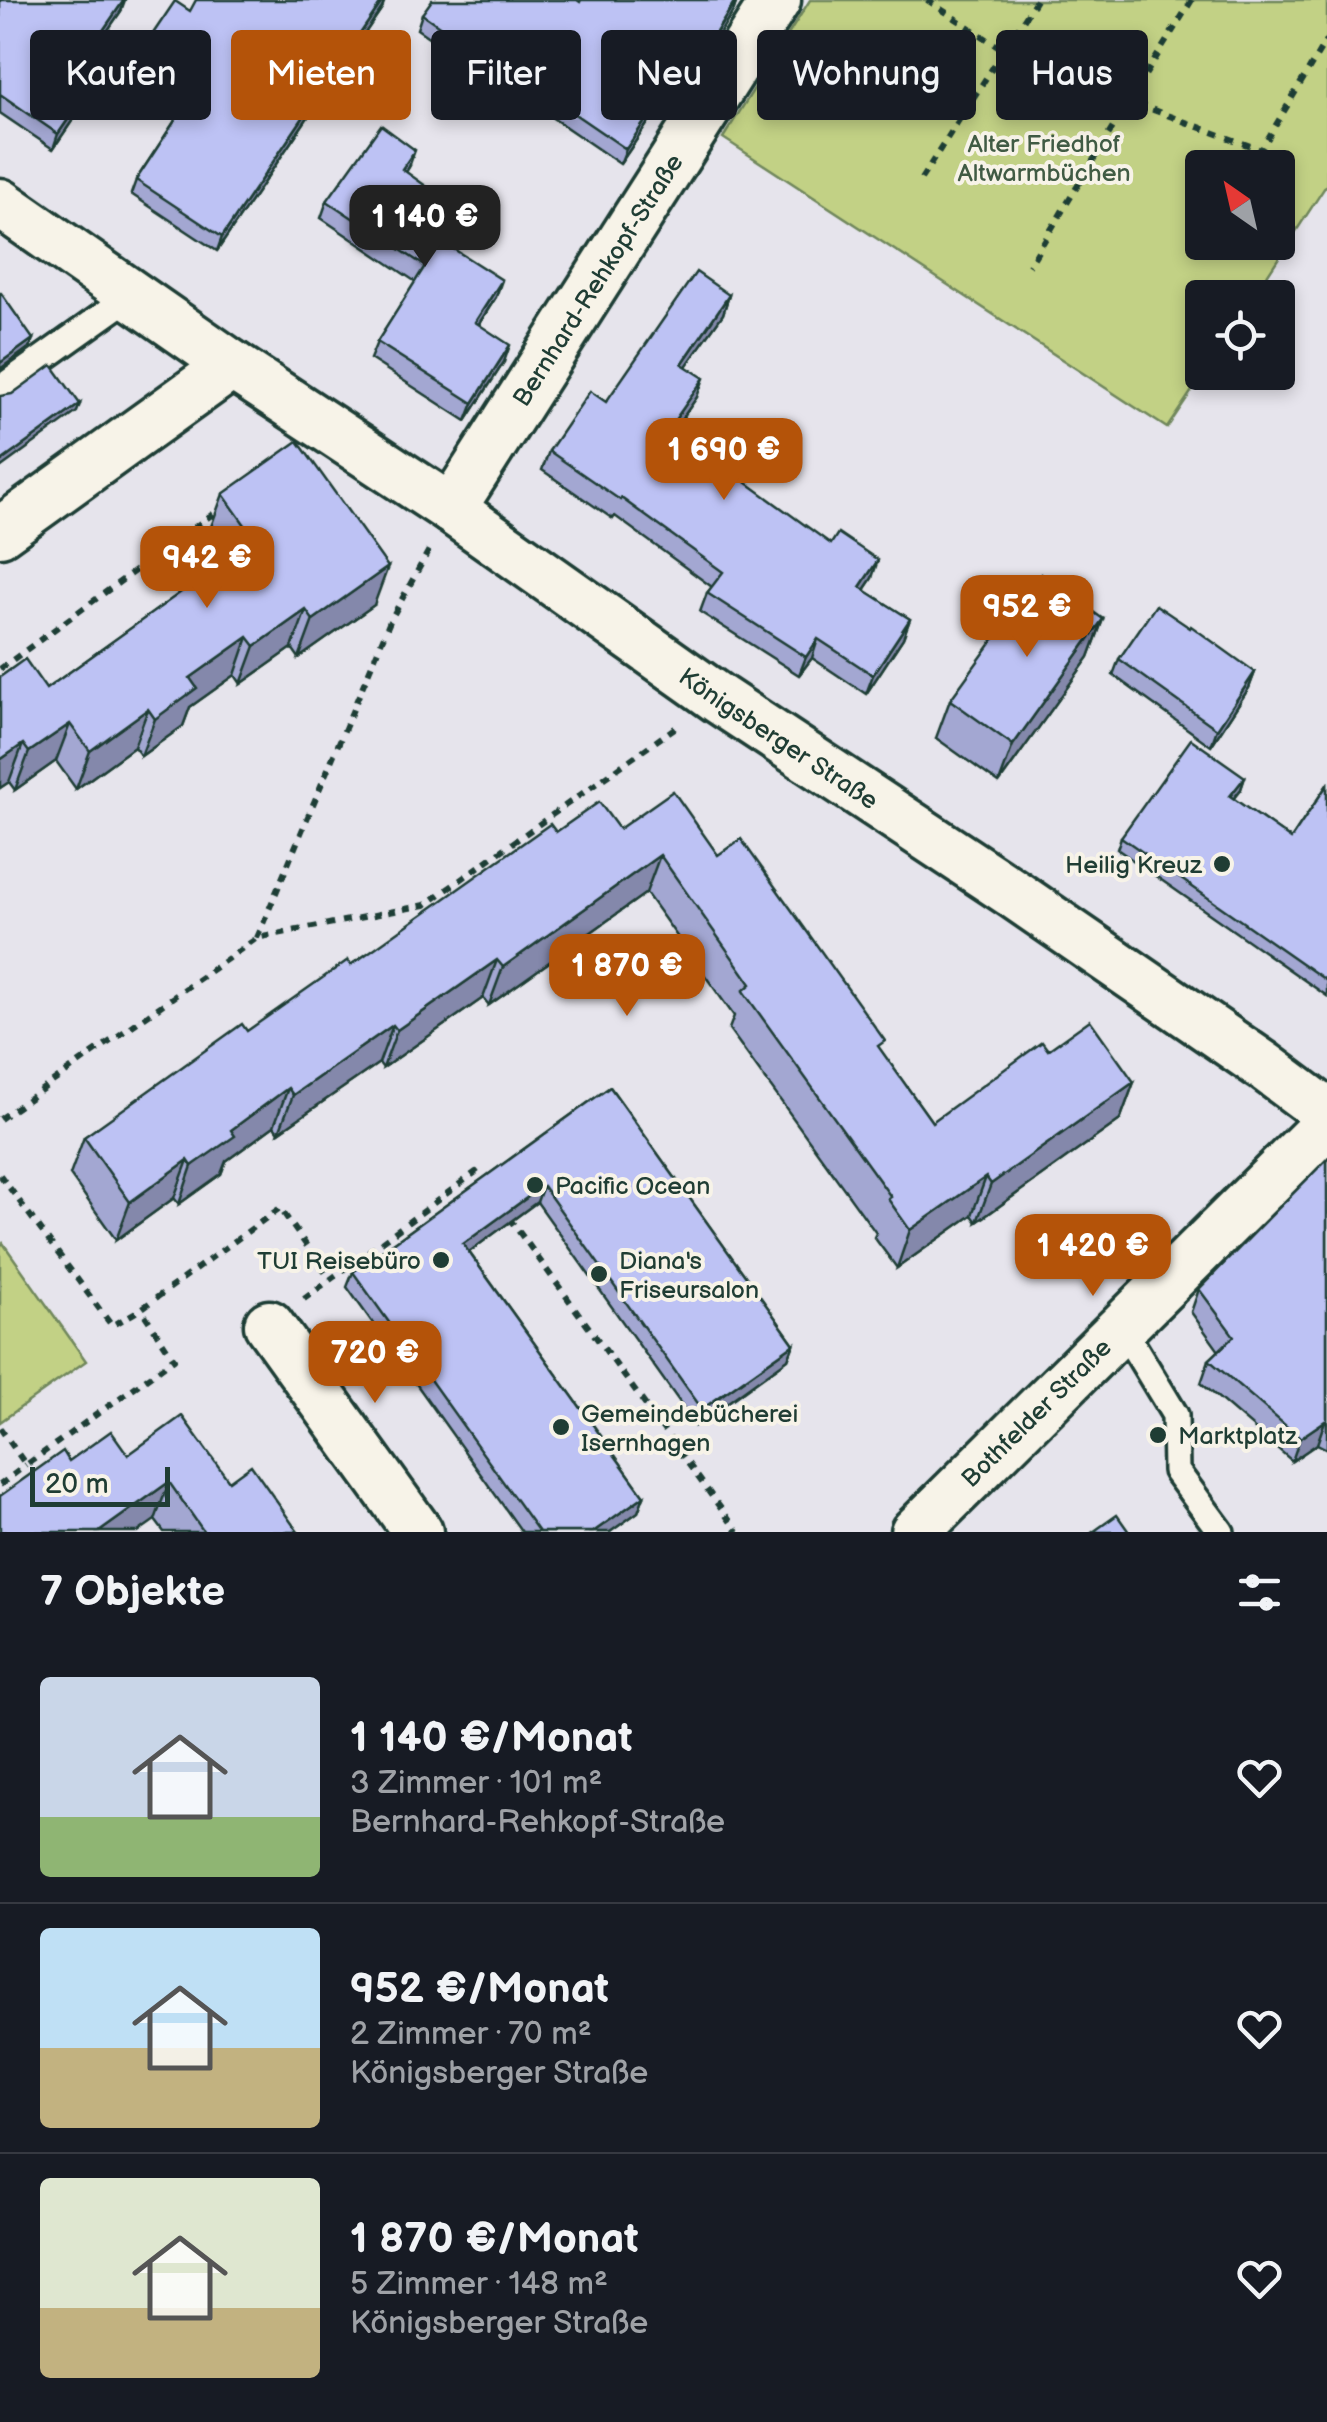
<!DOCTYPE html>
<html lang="de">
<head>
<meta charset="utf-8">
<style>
  body { margin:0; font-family:"Balsamiq Sans",sans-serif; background:#242831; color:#f1f3f6; height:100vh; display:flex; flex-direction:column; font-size:38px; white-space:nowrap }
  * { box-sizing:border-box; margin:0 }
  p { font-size:32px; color:#9ea1a6 }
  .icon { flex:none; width:55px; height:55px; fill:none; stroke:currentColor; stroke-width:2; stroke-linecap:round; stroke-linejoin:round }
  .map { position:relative; height:1532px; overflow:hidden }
  .side { display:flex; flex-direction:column; background:#171b24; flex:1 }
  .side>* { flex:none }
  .guide { position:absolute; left:30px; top:30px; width:1268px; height:90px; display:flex; gap:20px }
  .needle { width:65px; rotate:326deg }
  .tools { position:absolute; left:1185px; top:150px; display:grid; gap:20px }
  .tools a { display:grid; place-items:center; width:110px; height:110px; border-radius:10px; background:#171b24; box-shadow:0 5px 15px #0003; font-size:50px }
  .scale { position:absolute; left:30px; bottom:25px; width:140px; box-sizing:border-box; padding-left:10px; border:5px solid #1f3d34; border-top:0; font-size:28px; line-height:35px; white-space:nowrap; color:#1f3d34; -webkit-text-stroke:8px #f7f3e8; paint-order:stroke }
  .price { position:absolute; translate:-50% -85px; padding:0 22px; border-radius:20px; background:#b45309; color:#fff; font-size:32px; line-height:65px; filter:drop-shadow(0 2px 5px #0008) }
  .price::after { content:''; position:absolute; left:50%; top:60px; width:30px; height:22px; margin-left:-15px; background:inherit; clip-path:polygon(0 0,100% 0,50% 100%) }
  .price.active { background:#222; color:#fff }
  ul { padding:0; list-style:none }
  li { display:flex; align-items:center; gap:30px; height:250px; padding:0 40px }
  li+li { border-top:2px solid #363941 }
  li span { display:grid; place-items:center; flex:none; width:280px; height:200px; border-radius:10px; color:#555 }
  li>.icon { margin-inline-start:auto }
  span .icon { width:120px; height:120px; fill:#fffc; stroke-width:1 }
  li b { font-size:42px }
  h2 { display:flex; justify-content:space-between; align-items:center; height:120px; padding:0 40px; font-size:42px }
  .chip { padding:0 35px; border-radius:10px; background:#171b24; box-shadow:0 5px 15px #0003; font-size:35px; line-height:90px }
  .chip.active { background:#b45309; color:#fff }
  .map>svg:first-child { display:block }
</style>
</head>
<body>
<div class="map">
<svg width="1327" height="1532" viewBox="0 0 1327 1532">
  <rect width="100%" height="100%" fill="#e6e4ec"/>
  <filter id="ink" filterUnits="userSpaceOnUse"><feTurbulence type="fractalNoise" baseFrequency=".01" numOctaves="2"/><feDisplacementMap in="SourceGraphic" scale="20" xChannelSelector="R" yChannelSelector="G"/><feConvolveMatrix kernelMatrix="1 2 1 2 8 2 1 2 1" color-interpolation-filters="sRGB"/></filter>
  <g filter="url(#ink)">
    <g fill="#c2d185" stroke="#70875c" stroke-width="2.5" fill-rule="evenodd">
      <path d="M810,0h517v184l-74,113 -51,1 2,75 -37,55 -444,-290zM1202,168h76v74h-76z"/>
      <path d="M3,1243l83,118 -86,61v-176z"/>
    </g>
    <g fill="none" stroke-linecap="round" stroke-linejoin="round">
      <g stroke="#1f3d34" stroke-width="32">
        <g id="service">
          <path d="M0,389l132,-94"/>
          <path d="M1121,1326l54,89 1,56 45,61"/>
        </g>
      </g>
      <g stroke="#1f3d34" stroke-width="55">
        <g id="minor">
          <path id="s1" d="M0,203l232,162 219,144 268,190 295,195 250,172 63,47"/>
          <path id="s2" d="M451,509l325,-509"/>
          <path d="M0,532l232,-167"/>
          <path d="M269,1325l149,207"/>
          <path id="s3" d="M915,1532l412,-408"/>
        </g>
      </g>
      <g stroke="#1f3d34" stroke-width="6" stroke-dasharray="8 8" stroke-linecap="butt">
        <path d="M927,0l77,50 32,-50"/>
        <path d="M1192,0l-63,101 132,49 66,-111"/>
        <path d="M921,179l83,-129 125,51 -100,165"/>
        <path d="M0,669l221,-161"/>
        <path d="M257,938l133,-317 39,-71"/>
        <path d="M0,1119l257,-181 168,-33 251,-178"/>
        <path d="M0,1175l112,151 29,-17 139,-101 50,71"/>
        <path d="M509,1218l229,314"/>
        <path d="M304,1299l172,-127 8,11"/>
        <path d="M0,1428l26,37 148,-106 -33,-50"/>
        <path d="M0,1485l26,-20"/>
      </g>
      <use href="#service" stroke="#f7f3e8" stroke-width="25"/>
      <use href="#minor" stroke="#f7f3e8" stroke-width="48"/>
    </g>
    <g fill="#a3a7d2" stroke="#1f3d34" stroke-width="2.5">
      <path d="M0,0l121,11 -45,65 9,26 -32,47 -53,-36z"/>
      <path d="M737,0l-4,12 -33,53 -9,-5 -71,104 -126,-86 -2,3 -75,-52 5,-15 123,-13z"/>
      <path d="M382,8l-165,243 -86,-57 5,-14 59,-90 -52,-35 5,-14 42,-30z"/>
      <path d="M409,167l-3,5 34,47 16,31 40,47 -17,27 25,38 -38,59 -96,-62 7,-17 39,-60 -95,-64 6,-17z"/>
      <path d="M729,295l-6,19 -37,52 11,31 -23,33 198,148 -8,12 46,29 -7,19 -37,56 -54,-36 -13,17 -99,-63 7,-19 5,-6 -97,-71 -2,3 -71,-49 7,-19z"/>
      <path d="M223,494l151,111 -75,53 -7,-10 -51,36 -6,-9 -45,32 -7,19 -42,30 -7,-9 -58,42 -20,-28 -41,29 -6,-8 -9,6 46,-99 182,-130 -19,-27z"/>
      <path d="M1103,619l-14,38 -90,126 -63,-45 14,-38z"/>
      <path d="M1119,659l136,13 -6,16 -38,58 -98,-71z"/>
      <path d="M1245,777l-4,12 -8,10 58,40 36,-54v211l-210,-147 4,-12z"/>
      <path d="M619,829l99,26 163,196 51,71 116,-72 86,32 -14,38 -143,102 -5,-7 -75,53 -23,-31 2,-4 -147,-204 5,-13 -88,-123 -157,112 -6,-7 -100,70 -4,-5 -100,69 -5,-6 -48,35 -5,13 -42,30 -5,-6 -58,42 -46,-65 14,-38 472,-305z"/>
      <path d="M610,1087l184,257 -6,15 -92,66 -159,-223 -68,50 175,244 -6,16 -28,20h-88l-175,-245 6,-15z"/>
      <path d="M1327,1159v290l-10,-5 -25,17 -91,-78 8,-23 10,-9 -28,-39 8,-23z"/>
      <path d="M128,1455l101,26 69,51h-134l-9,-12 -86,-59z"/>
    </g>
    <g fill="#8488ab" stroke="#1f3d34" stroke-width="2.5">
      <path d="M124,0h1l-4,11 -54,79 6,-16z"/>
      <path d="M383,0h2l-3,8 -165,243 5,-14z"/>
      <path d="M737,0l-4,12 -33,53 5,-15z"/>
      <path d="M697,45l-6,15 -71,104 6,-15z"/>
      <path d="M91,86l-6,16 -32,47 5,-15z"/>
      <path d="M415,150l-6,17 -13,20 6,-18z"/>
      <path d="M502,280l-6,17 -27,42 6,-17z"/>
      <path d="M729,295l-6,19 -48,68 7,-18z"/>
      <path d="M33,339l-3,8 -30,22v-6z"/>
      <path d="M510,345l-6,17 -38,59 7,-18z"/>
      <path d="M704,378l-7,19 -34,49 7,-19z"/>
      <path d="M80,404l-3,8 -77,56v-6z"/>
      <path d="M878,560l-6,18 -19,28 7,-19z"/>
      <path d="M388,567l-14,38 -75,53 14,-38z"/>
      <path d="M306,610l-14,38 -51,36 14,-38z"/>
      <path d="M910,619l-7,19 -37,56 7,-19z"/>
      <path d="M1103,619l-14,38 -90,126 14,-38z"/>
      <path d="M248,637l-13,38 -45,32 -7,19 -42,30 14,-37 35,-41z"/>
      <path d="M818,639l-6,19 -13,17 7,-18z"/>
      <path d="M1255,672l-6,16 -38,58 6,-17z"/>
      <path d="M148,709l-14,38 -58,42 14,-38z"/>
      <path d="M70,724l-14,37 -41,29 14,-38z"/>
      <path d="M23,744l-14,38 -9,6v-28z"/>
      <path d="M1245,777l-4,12 -15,19 4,-12z"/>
      <path d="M660,855l-14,38 -157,112 14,-38z"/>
      <path d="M497,960l-14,38 -100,70 14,-38z"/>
      <path d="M393,1025l-14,38 -100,69 14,-37z"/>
      <path d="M1134,1082l-14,38 -143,102 14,-38z"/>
      <path d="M288,1088l-14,38 -48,35 -5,13 -42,30 13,-38 39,-36z"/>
      <path d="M188,1160l-14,38 -58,42 14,-38z"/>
      <path d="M986,1177l-14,38 -75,53 13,-38z"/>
      <path d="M543,1186l-6,16 -79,58 5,-16z"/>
      <path d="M794,1344l-6,15 -92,66 6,-16z"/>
      <path d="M1325,1421l-8,23 -25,17 8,-23z"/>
      <path d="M169,1482l-14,38 -17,12h-39z"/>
      <path d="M644,1496l-6,16 -28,20h-17z"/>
    </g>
    <g fill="#bdc2f4" stroke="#1f3d34" stroke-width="2.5">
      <path d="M0,0h124l-51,74 18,12 -33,48 -58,-40z"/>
      <path d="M196,0h187l-161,237 -86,-57 67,-102 -55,-37 27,-40 15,10z"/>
      <path d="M432,0h145l3,2 1,-2h155l-31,50 -8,-5 -71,104 -126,-86 -3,3 -75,-52z"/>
      <path d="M381,125l34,25 -13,19 45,32 -11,15 26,18 -10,14 50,32 -27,42 35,23 -37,58 -96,-61 48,-76 -98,-65z"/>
      <path d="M696,272l33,23 -47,69 22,14 -34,49 161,117 7,-11 40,27 -18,27 50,32 -37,56 -55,-36 -12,18 -99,-64 16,-21 -102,-74 -1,2 -71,-49 41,-60 16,11z"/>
      <path d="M1,293l32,46 -33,24v-70z"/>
      <path d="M52,365l28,39 -80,58v-66l12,-2z"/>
      <path d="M298,441l90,126 -75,53 -7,-10 -51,36 -7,-9 -58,41 7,10 -42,31 -7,-10 -58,42 -20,-27 -41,28 -6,-8 -23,16v-83l25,-18 21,30 209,-150 -32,-45z"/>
      <path d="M1041,574l62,45 -90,126 -63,-45z"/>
      <path d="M1156,605l34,23 1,-2 64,46 -38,57 -98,-70z"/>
      <path d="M1191,739l54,38 -15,19 61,43 36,-54v196l-206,-144z"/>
      <path d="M673,791l45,64 23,-16 144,202 -7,5 54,76 110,-80 6,8 42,-30 44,62 -143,102 -5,-7 -76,53 -22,-31 3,-2 -148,-206 8,-7 -91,-129 -157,112 -6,-7 -100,70 -4,-5 -100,70 -5,-7 -57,42 4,6 -43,30 -4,-6 -58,42 -46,-65 158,-113 5,7 101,-71 3,5 199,-141 6,8 43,-30 20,27z"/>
      <path d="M610,1087l184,257 -92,65 -159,-223 -80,58 181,252 -51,36h-54l-186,-260z"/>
      <path d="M1327,1159v263l-2,-1 -25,17 -91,-78 25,-24 -35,-47z"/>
      <path d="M182,1416l47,65 22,-16 47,67h-94l-35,-50 -70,50h-99v-36l63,-45 6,10 42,-30 17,24z"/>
      <path d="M1117,1515l12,17h-36z"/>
    </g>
  </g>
  <g fill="#1f3d34" stroke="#f7f3e8" stroke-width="4">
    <circle cx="1222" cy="864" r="10"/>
    <circle cx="535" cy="1185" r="10"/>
    <circle cx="441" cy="1260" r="10"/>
    <circle cx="599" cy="1274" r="10"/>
    <circle cx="561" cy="1427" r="10"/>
    <circle cx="1158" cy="1435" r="10"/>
  </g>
  <g text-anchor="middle" stroke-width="8" stroke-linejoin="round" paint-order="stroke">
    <g font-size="25" fill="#405b44" stroke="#f7f3e8">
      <text x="1044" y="152">Alter Friedhof<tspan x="1044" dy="29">Altwarmbüchen</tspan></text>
    </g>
    <g font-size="25" fill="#1f3d34" stroke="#f7f3e8">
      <text dy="9" stroke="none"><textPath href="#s2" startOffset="272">Bernhard-Rehkopf-Straße</textPath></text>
      <text dy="9" stroke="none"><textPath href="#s1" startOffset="945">Königsberger Straße</textPath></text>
      <text dy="9" stroke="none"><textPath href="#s3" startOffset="170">Bothfelder Straße</textPath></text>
    </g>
    <g font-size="25" fill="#1f3d34" stroke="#f7f3e8" text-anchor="start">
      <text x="1202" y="873" text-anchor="end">Heilig Kreuz</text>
      <text x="555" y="1194">Pacific Ocean</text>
      <text x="421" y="1269" text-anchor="end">TUI Reisebüro</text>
      <text x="619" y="1269">Diana's<tspan x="619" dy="29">Friseursalon</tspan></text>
      <text x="581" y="1422">Gemeindebücherei<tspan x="581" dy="29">Isernhagen</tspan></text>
      <text x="1178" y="1444">Marktplatz</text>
    </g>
  </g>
</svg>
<div class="tools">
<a><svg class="needle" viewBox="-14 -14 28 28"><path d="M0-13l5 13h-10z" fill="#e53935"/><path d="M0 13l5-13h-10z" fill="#9ea1a6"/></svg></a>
<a><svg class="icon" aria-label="locate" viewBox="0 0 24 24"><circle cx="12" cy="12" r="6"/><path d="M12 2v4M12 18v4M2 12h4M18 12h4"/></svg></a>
</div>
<div class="scale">20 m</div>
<b class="price active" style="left:425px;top:270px">1 140 €</b>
<b class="price" style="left:724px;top:503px">1 690 €</b>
<b class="price" style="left:207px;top:611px">942 €</b>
<b class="price" style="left:1027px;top:660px">952 €</b>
<b class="price" style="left:627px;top:1019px">1 870 €</b>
<b class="price" style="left:1093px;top:1299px">1 420 €</b>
<b class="price" style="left:375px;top:1406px">720 €</b>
<div class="guide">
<a class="chip">Kaufen</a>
<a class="chip active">Mieten</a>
<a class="chip">Filter</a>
<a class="chip">Neu</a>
<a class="chip">Wohnung</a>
<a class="chip">Haus</a>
</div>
</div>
<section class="side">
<h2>7 Objekte<svg class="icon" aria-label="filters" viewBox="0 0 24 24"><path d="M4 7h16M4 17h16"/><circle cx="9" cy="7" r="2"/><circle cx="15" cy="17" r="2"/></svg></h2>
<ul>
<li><span style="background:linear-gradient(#c9d6e8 70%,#8fb573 0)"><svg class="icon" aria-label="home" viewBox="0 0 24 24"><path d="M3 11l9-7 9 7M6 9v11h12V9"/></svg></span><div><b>1 140 €/Monat</b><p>3 Zimmer · 101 m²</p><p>Bernhard-Rehkopf-Straße</p></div><svg class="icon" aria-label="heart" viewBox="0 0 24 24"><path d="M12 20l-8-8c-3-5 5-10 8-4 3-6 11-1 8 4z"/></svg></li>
<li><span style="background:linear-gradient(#bfe0f5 60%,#c2b280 0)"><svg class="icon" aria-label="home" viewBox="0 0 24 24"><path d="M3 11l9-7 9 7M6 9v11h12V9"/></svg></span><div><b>952 €/Monat</b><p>2 Zimmer · 70 m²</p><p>Königsberger Straße</p></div><svg class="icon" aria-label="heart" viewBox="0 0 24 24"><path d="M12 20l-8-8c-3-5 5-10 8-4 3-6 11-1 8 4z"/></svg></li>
<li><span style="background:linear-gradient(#dfe7d0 65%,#c2b280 0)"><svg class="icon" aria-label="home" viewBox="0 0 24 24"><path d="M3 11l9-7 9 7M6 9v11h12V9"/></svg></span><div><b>1 870 €/Monat</b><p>5 Zimmer · 148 m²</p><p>Königsberger Straße</p></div><svg class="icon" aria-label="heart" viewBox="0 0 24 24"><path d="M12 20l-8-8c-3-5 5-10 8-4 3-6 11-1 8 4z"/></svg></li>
</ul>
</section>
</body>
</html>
